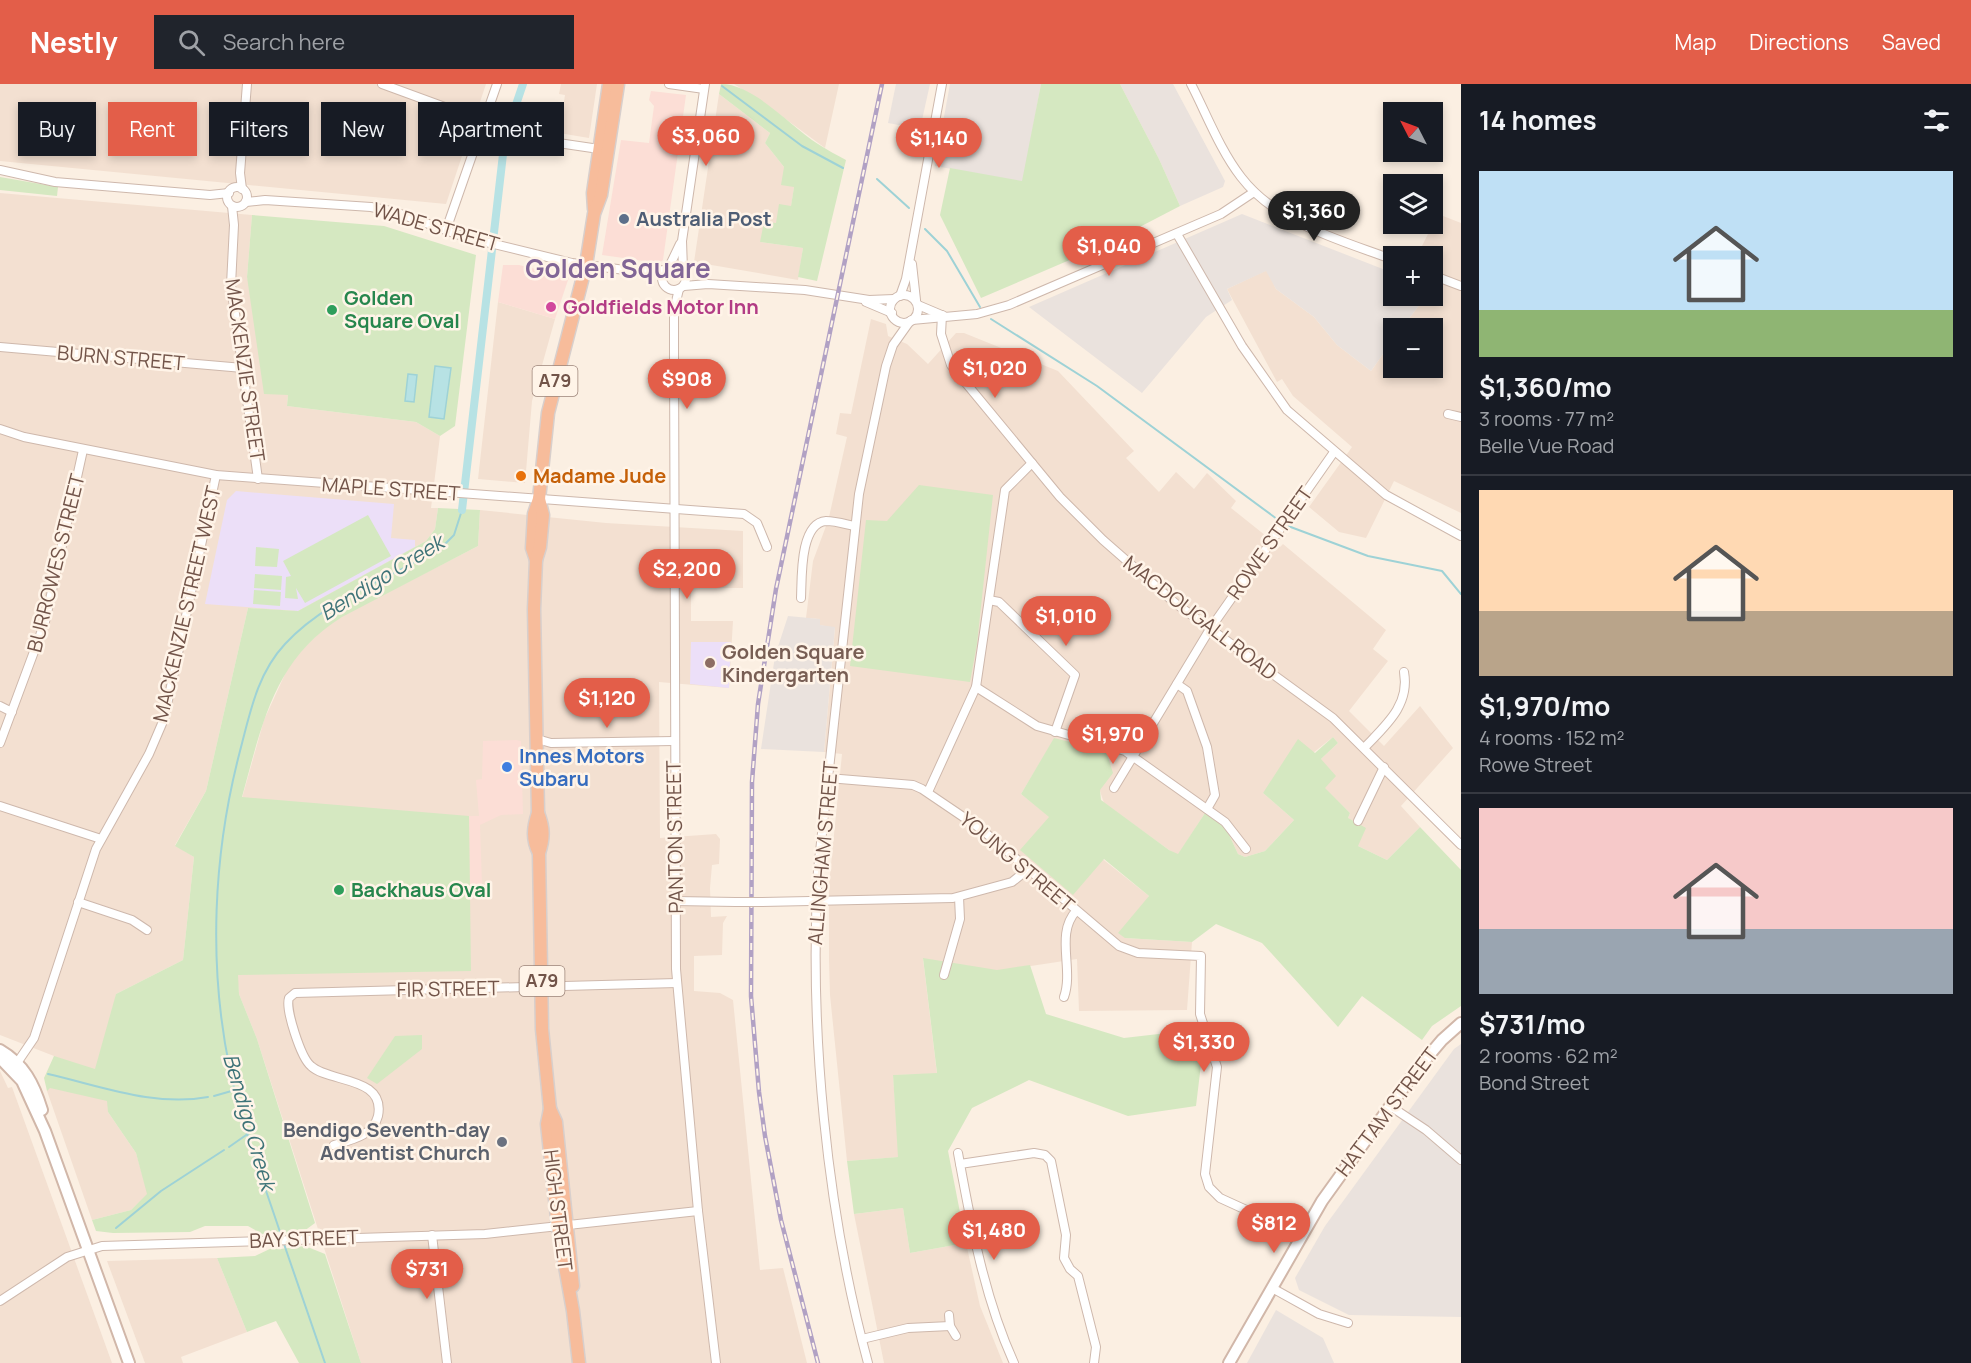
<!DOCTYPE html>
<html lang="en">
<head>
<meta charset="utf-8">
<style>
  body { margin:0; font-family:Manrope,sans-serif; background:#20242c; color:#f1f3f6; height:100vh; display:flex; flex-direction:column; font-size:22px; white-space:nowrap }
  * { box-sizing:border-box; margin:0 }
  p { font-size:20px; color:#9ea1a6 }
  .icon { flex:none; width:33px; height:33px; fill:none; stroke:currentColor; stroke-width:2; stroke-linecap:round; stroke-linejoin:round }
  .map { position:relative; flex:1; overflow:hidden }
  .drawer { display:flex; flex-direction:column; background:#171b24; width:510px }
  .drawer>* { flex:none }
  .hud { position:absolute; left:18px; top:18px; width:570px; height:54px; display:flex; gap:12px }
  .needle { width:39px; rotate:312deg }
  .fabs { position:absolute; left:1383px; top:18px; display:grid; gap:12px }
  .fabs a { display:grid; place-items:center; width:60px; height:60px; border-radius:0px; background:#171b24; box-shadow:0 3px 9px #0003; font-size:30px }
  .price { position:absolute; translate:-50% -51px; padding:0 14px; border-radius:21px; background:#e35e49; color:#fff; font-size:20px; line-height:39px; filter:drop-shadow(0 2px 3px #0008) }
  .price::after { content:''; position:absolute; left:50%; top:36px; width:18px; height:14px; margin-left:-9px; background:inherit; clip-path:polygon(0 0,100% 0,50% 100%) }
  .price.active { background:#222; color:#fff }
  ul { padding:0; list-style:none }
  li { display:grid; align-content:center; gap:12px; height:318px; padding:0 18px }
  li+li { border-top:2px solid #363941 }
  li span { display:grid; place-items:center; height:186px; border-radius:0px; color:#555 }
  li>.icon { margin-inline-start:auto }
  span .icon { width:108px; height:108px; fill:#fffc; stroke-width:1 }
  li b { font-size:26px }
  h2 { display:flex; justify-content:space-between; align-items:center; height:72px; padding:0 18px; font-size:26px }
  .tag { padding:0 21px; border-radius:0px; background:#171b24; box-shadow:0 3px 9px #0003; font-size:21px; line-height:54px }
  .tag.active { background:#e35e49; color:#fff }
  header { display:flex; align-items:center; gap:36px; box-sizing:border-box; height:84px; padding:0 30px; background:#e35e49; color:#fff }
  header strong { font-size:28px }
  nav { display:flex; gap:33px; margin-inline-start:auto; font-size:21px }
  .search { width:420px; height:54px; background:#20242c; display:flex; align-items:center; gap:15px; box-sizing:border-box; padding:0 21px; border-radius:0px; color:#9ea1a6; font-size:22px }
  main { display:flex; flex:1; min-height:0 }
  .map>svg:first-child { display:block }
</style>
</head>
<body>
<header>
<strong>Nestly</strong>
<div class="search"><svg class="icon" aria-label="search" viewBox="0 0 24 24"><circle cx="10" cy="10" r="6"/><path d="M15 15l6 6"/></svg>Search here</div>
<nav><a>Map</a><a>Directions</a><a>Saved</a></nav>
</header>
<main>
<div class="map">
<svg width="1461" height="1279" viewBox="0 0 1461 1279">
  <rect width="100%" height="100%" fill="#fbefe2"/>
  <g fill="#f3e0d1">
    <path d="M0,0h486l-40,120 -446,-43z"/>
    <path d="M561,0h36l-8,54 -30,-5 6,-38 -6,-1z"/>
    <path d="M734,0h105l-14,64 -57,-42z"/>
    <path d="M719,10l51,39 -5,10 19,24 10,20 -3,20 -31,35 43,6 -5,32 -104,-18z"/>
    <path d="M0,109l252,22 -5,62 41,118 -1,11 129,16 24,14 -9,72h7l-3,21 -9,12 -128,70 -50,-3 -42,183 -31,54 19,12 -11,103 -67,34 -8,118 28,41 12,41 -17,16 -39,10 -45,-129 7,-35 -54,-21z"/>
    <path d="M1438,130l23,9v290l-67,-32 -28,57 -27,-6 -30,-25 43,-60 -59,-51 -11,-17 -5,3 -50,-93 40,-19 9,19 38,28 23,28 34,26 22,-31 1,28h38v-40h-30l24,-32h6l1,-10 9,-13 -9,-4 -1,-13h-15z"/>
    <path d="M498,218l57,17 -23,82 -7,82 -47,-4z"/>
    <path d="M871,235l15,5 2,12 19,8 21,20 28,-31h8l94,38 76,80 -8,7 33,34 17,-20 18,17 13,-16 29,28 -5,7 49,39 3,-3 103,86 -13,19 15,12 -39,50 35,35 36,-40 33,42 -52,58 19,21 -33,33 -29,-14 -10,-28 2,-5 -26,-25 -3,-29 17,-16 -5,-6 -70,56 31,27 -29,31 -20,6 -7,-3 -12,-26 -21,-15 -27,42 -9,-5 -65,-47 -4,-12 -47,-50 -32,53 128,102 -24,42 67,4 -5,68 -108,1 -2,-52 -80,12 -74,-12 14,115 -44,1 6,82 -52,4 -17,-166 -1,-35v-75l13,-131 -18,-2 11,-124 -15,-3v-6l-14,-1 7,-57 13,-35 18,2 1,-8 -16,-3 18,-80 -11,-3 4,-21 11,1z"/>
    <path d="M480,426l126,13 137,8v57h-52v33h42l-4,67 -70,-6 1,156 56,-4 4,5 -1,25 -7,1 -2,23 1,29 16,-1 -4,7 -1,32 -28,1v35l26,2 13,7 27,270 23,-2 24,95h-446l-104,-324 -18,-45 -2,-19 5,-177 22,-78 27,-59 35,-35 16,-10 136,-70z"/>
    <path d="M0,987l8,17 4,-1 100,276h-112z"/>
    <path d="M903,1124l7,45 56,-10 14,63 23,57h-119l-30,-149z"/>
    <path d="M217,1174l30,74 -66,25 2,6h-38l-38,-102z"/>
  </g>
  <g fill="#fcded6">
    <path d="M651,7l35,4 -23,165 -4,3 -57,-8 19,-115 28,3 5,-37 -5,-6z"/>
    <path d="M503,181h16l50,12 -14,42 -57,-17z"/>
    <path d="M516,656l5,1 2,73 -22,1 -21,10 2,60 -12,1 -1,-70h10l-3,-36 6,-1 1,-38z"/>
  </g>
  <g fill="#eae2dd">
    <path d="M896,0h34l-10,45 -32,-6z"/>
    <path d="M950,0h91l-18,98 -88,-16z"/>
    <path d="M1120,0h53l52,97 -2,6 -43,19 -21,-47z"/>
    <path d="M1242,130l151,59 1,23h32l-24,32h-8l-1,12 -22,31 -34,-26 -23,-28 -38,-28 -10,-18 -39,18 5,11 -26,17 -64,76 -113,-86z"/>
    <path d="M788,532l32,3v6l15,2 -11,125 -63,-3 14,-93z"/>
    <path d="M1461,960v273l-112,-2 -50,-25 -4,-12 30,-52 129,-177z"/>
    <path d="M1276,1226l47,28 11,25h-87z"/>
  </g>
  <g fill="#ecdff8">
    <path d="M236,407l158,13 -3,34 24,2v7l-117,64 -93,-7 22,-104z"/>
    <path d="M691,558h40l-2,46 -39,-4z"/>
  </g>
  <g fill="#d5e8c1">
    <path d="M721,0c33,0 69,42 97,60 9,6 19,11 28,16l-29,121 -19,-4 5,-29 -43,-6 4,-20 12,1 3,-19 12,2 3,-19 -13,-2 3,-18 -19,-24 5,-10 -51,-39z"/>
    <path d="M1041,0h79l39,75 21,47 -73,38 -126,54 -41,-83 10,-47 72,13z"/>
    <path d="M0,93l58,10 -1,9 -57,-6z"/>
    <path d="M252,131l132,11 92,29 -21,171 -15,10 -24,-14 -129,-16 1,-11 -24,-1 -17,-117z"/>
    <path d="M919,401l74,10 -16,149 -7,38 -120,-16 16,-146 21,1z"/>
    <path d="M438,424l42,2 -2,36 -136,71c-68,42 -80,108 -100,180l227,19 2,155 -233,4 1,19 18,45 58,184 -15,11h-14l-2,-3 -22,3 -14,-8h-43l-15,6 -77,1 -17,-2 -4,-11 39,-10 16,-16 -11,-41 -28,-41 -1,-11 -57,-13 -3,3 -3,-13 10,-22 41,13 21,-75 67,-34 11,-103 -19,-11 31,-55 42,-183 50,3 128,-70 9,-12z"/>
    <path d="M368,431l23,41 -86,47 -9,-15 2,11 -13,-1 1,-21 5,-1 -8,-15z"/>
    <path d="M256,463l23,2 -2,18 -22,-1z"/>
    <path d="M255,490l27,2 -1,14 -27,-2z"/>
    <path d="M254,506l27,2 -1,14 -27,-2z"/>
    <path d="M1333,653l5,6 -17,16 15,17 -11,12 25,25 -2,5 18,10 -8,18 29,14 33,-33 41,43v136l-29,20 -10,14 -60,-44 -24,31 -76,-84 -46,-19 -24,18 -67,-4 -7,-5 31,-37 -45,-37 -31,36 -53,-45 29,-33 -28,-23 33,-56 52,13 7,22 -13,17 1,10 68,50 9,4 27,-41 21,15 12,26 7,3 20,-6 29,-31 -31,-27 35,-54 17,14z"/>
    <path d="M923,874l74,12 33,-5 16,49 78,24 69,-8 9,26 -6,50 -68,10 -99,-36 -57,28 -24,43 18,92 -56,10 -7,-45 -49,6 -7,-53 51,-4 -5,-82 44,-2z"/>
    <path d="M422,951v14l-45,35 -10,-6 28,-42z"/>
    <path d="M276,1162l4,3 25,-3 20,8 36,109h-62l-23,-42 -29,11 -30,-74 38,-2z"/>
  </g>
  <g fill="#b7e2e4" stroke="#9ed2d6" stroke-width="1.5">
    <path d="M435,282l16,2 -7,51 -15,-2z"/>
    <path d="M408,290l9,1 -3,27 -9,-1z"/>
  </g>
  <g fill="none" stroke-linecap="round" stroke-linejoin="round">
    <g stroke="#9ed2d6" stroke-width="2">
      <path d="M722,2l80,60 41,22"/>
      <path d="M877,95l32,29"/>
      <path d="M925,145l22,22 33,56"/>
      <path d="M991,235l106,67 184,136"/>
      <path d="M1288,442l80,30 74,15 19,23"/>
      <path d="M48,990c53,12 106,33 160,23"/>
      <path d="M214,1012l21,-6"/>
      <path d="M229,1063l20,-14"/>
      <path d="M116,1144l45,-37 63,-41"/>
      <path d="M282,1154c-18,-55 -40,-111 -52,-168 -22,-105 -17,-216 10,-319 10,-38 17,-77 45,-107 41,-45 105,-65 157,-97l12,-12 8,-25"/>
      <path d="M284,1160l41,119"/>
    </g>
    <path stroke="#b7e2e4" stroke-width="8" d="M462,426l43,-373 18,-53"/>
    <g stroke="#ceb8ac" stroke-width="10">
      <g id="minor">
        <path d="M382,0l101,37"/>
        <path d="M669,0l35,5"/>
        <path d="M1191,0c16,31 29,66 50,93 36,47 100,63 153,83"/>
        <path d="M531,55l68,10"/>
        <path d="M0,86l55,12 155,13 19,-2"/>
        <circle cx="237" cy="113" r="10"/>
        <path d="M242,105l-2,-16 7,-89"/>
        <path d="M246,118l19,-2 106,7 24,5 70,25 107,26 68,9 25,-2"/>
        <path d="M232,122l2,19 -3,60 27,194"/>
        <path d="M446,146l51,-146"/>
        <path d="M1177,150l65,112 45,64 99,85 75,41"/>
        <path d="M912,180l4,36"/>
        <circle cx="674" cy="194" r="12"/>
        <path d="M669,183l11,-23"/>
        <path d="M683,185l-1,-28 23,-157"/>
        <path d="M1432,191l29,11"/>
        <path d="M684,202l24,-2 97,6 64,10 25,-1"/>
        <path d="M679,205l-5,21v39l2,620 22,242 18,152"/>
        <circle cx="904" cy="225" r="14"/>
        <path d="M900,212l6,-17 36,-195"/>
        <path d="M866,218l26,11"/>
        <path d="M918,221l26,11"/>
        <path d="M942,231l-1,19 10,31 109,132 43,43 72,63 158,115 128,127"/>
        <path d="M912,236l65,-6 32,-9 212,-91 33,-22"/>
        <path d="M0,263l243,21"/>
        <path d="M1448,330l13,3"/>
        <path d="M0,345l24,8 192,38 528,39 13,9 10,24"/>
        <path d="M801,514c1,-17 -2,-75 25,-77 9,0 19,3 28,5"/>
        <path d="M989,516l10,2 76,73 -20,57"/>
        <path d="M1177,600l10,7 20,56 8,48 -8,14"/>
        <path d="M976,603l61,39 88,25 100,71 21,27"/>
        <path d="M0,622l12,6"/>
        <path d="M537,655l14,4 123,-2"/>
        <path d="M0,659l45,-121 38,-172"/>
        <path d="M1365,663c21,-22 45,-42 39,-75"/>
        <path d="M828,694l85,7 9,4 59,40 138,117 19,7 63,3 -1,58 17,53 -12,107 4,13 11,11 81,37"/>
        <path d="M1114,704l96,-159 124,-177"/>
        <path d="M928,708l48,-105 29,-197 27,-27"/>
        <path d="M0,722l101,33"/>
        <path d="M1358,737l26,-54"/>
        <path d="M675,817l61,1"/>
        <path d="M78,818l54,18 15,10"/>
        <path d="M760,818l193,-4 59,-16 15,-12"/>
        <path d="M944,891l16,-56 -1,-22"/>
        <path d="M1064,913c10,-28 -9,-63 12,-86"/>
        <path d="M15,982l19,-28 62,-189 53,-95 15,-35 52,-244"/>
        <path d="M1390,1022l36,24 35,30"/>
        <path d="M334,1061c17,-5 39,-9 44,-29 8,-40 -49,-33 -67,-50 -10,-8 -26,-57 -22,-68l6,-5 382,-10"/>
        <path d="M958,1069c13,71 26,144 56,210"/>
        <path d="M960,1080l74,-11 11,2 6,6 15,74 -2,23 6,11 8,7 18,71 -2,16"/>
        <path d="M432,1151l15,128"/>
        <path d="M1272,1204l47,26 29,9"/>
        <path d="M0,1217l67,-44 35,-11 383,-12 213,-23"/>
        <path d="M949,1231l1,11 6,10"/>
        <path d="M862,1255l46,-11 42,-2"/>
        <path d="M868,1279c-42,-154 -59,-334 -50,-493l41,-376 27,-128 7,-21 17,-24"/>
      </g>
    </g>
    <g stroke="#d1b7a9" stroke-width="14">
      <g id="secondary">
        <path d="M0,966c24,14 34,34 42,60"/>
        <path d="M0,974l22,23 23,50 84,232"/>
        <path d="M1229,1279l93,-162 92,-128 28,-33 19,-17"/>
      </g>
    </g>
    <g stroke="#d8cfcc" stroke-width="15">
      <g id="trunk">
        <path d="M594,125l-1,-16 16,-109"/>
        <path d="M536,476l-4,-12 2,-34 5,-15 9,-86 38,-148 8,-51 7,-19 17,-111"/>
        <path d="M538,729c6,15 6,25 1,40l3,176 8,80 -3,15 11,103 15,84 6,52"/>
        <path d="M539,769c-7,-14 -6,-25 -1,-40l-4,-204 2,-49 4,-13 3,-32 -4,-16"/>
        <path d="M550,1025l6,13 17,164"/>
      </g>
    </g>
    <use href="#minor" stroke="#fff" stroke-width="8"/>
    <use href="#secondary" stroke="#fff" stroke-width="10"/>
    <use href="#trunk" stroke="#f7bc9b" stroke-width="12"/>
    <g stroke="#b1a1c4" stroke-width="4.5">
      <path id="rail" d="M818,1279l-37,-143 -16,-84 -6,-44 -8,-96 1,-214 6,-78 18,-115 106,-505"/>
    </g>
    <use href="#rail" stroke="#fff4e8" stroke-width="2" stroke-dasharray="7" stroke-linecap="butt"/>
    <g stroke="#ceb8ac" stroke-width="10" stroke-linecap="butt">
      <path id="minor-bridge" d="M736,818h24"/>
    </g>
    <use href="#minor-bridge" stroke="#fff" stroke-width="8"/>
  </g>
  <circle fill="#5c6f8a" stroke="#fff4e8" stroke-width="2" cx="624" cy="135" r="6"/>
  <circle fill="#d1479c" stroke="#fff4e8" stroke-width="2" cx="551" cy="223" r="6"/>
  <g fill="#2e9e5b" stroke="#fff4e8" stroke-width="2">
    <circle cx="332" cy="226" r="6"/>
    <circle cx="339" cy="806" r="6"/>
  </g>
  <circle fill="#e8710a" stroke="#fff4e8" stroke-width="2" cx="521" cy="392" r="6"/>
  <circle fill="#8d6e63" stroke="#fff4e8" stroke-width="2" cx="710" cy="579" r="6"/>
  <circle fill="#3f7fe0" stroke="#fff4e8" stroke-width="2" cx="507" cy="683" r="6"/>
  <circle fill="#6b7280" stroke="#fff4e8" stroke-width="2" cx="502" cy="1058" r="6"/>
  <g text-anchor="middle" stroke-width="5" stroke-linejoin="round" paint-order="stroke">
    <g fill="#fff4e8" stroke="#9c8479" stroke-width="1.5">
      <rect x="532.5" y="282" width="45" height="30" rx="4.5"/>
      <rect x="519.5" y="882" width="45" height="30" rx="4.5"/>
    </g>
    <g font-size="18" font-weight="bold" fill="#725449">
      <text x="555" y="303">A79</text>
      <text x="542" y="903">A79</text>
    </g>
    <g font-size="20" font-weight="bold" fill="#4e5e75" stroke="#fff4e8" text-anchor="start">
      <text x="636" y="142">Australia Post</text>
    </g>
    <g font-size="20" fill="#725449" stroke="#fff4e8">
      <text transform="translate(436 143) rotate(16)" y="7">WADE STREET</text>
      <text transform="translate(121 274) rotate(5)" y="7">BURN STREET</text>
      <text transform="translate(245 286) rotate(82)" y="7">MACKENZIE STREET</text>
      <text transform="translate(391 405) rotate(4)" y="7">MAPLE STREET</text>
      <text transform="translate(1270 459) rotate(-55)" y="7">ROWE STREET</text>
      <text transform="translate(56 479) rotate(-76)" y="7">BURROWES STREET</text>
      <text transform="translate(187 520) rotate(-77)" y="7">MACKENZIE STREET WEST</text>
      <text transform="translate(1200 534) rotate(38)" y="7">MACDOUGALL ROAD</text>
      <text transform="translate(675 753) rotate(-91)" y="7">PANTON STREET</text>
      <text transform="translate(823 769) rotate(-85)" y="7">ALLINGHAM STREET</text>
      <text transform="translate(1017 778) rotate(40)" y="7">YOUNG STREET</text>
      <text transform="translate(448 905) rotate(-1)" y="7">FIR STREET</text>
      <text transform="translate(1387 1028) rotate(-53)" y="7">HATTAM STREET</text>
      <text transform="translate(558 1126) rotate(83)" y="7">HIGH STREET</text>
      <text transform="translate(304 1155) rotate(-2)" y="7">BAY STREET</text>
    </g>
    <g font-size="20" font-weight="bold" fill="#27864d" stroke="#fff4e8" text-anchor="start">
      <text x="344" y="221">Golden<tspan x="344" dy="23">Square Oval</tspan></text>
      <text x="351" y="813">Backhaus Oval</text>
    </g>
    <g font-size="20" font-weight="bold" fill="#b23c85" stroke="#fff4e8" text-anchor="start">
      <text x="563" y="230">Goldfields Motor Inn</text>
    </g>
    <g font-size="20" font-weight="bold" fill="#c56008" stroke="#fff4e8" text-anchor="start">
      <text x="533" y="399">Madame Jude</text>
    </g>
    <g font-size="20" font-weight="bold" fill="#785e54" stroke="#fff4e8" text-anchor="start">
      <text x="722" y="575">Golden Square<tspan x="722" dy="23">Kindergarten</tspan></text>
    </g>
    <g font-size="20" font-weight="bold" fill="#366cbe" stroke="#fff4e8" text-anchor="start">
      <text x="519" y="679">Innes Motors<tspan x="519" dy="23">Subaru</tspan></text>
    </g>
    <g font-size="20" font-weight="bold" fill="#5b616d" stroke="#fff4e8" text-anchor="end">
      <text x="490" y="1053">Bendigo Seventh-day<tspan x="490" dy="23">Adventist Church</tspan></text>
    </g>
    <g font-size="21" font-style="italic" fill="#3e7378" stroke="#fff4e8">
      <text transform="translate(382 494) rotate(-32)" y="7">Bendigo Creek</text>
      <text transform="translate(249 1038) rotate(74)" y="7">Bendigo Creek</text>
    </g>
    <g font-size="26" font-weight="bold" fill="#816596" stroke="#fff4e8">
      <text x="618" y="194">Golden Square</text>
    </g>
  </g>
</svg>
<div class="fabs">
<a><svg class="needle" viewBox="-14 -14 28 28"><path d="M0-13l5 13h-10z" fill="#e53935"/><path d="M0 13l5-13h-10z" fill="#9ea1a6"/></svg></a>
<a><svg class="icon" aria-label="layers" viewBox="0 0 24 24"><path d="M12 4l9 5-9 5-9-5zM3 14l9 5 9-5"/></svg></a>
<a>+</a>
<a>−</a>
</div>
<b class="price" style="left:706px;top:83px">$3,060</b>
<b class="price" style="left:939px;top:85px">$1,140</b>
<b class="price active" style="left:1314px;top:158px">$1,360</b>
<b class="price" style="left:1109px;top:193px">$1,040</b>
<b class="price" style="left:995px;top:315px">$1,020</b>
<b class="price" style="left:687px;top:326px">$908</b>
<b class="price" style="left:687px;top:516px">$2,200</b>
<b class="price" style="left:1066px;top:563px">$1,010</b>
<b class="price" style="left:607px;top:645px">$1,120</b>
<b class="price" style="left:1113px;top:681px">$1,970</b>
<b class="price" style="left:1204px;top:989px">$1,330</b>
<b class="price" style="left:1274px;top:1170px">$812</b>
<b class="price" style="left:994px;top:1177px">$1,480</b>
<b class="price" style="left:427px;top:1216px">$731</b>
<div class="hud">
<a class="tag">Buy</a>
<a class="tag active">Rent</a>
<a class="tag">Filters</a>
<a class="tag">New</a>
<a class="tag">Apartment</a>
</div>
</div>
<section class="drawer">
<h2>14 homes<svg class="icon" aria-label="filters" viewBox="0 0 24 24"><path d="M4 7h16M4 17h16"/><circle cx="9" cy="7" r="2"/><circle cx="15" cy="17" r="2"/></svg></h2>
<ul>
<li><span style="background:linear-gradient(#bfe0f5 75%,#8fb573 0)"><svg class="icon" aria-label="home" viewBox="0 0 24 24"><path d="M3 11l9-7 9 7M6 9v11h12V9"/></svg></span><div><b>$1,360/mo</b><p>3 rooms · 77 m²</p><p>Belle Vue Road</p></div></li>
<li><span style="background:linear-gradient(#ffd9b3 65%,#b9a48a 0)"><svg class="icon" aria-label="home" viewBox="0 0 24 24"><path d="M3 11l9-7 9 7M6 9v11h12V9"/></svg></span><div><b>$1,970/mo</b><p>4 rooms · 152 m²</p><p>Rowe Street</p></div></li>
<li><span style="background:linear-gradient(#f6c9c9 65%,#9aa5b1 0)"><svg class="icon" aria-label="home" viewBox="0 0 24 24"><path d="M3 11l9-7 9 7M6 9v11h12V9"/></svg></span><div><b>$731/mo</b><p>2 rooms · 62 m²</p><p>Bond Street</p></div></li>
</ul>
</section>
</main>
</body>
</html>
